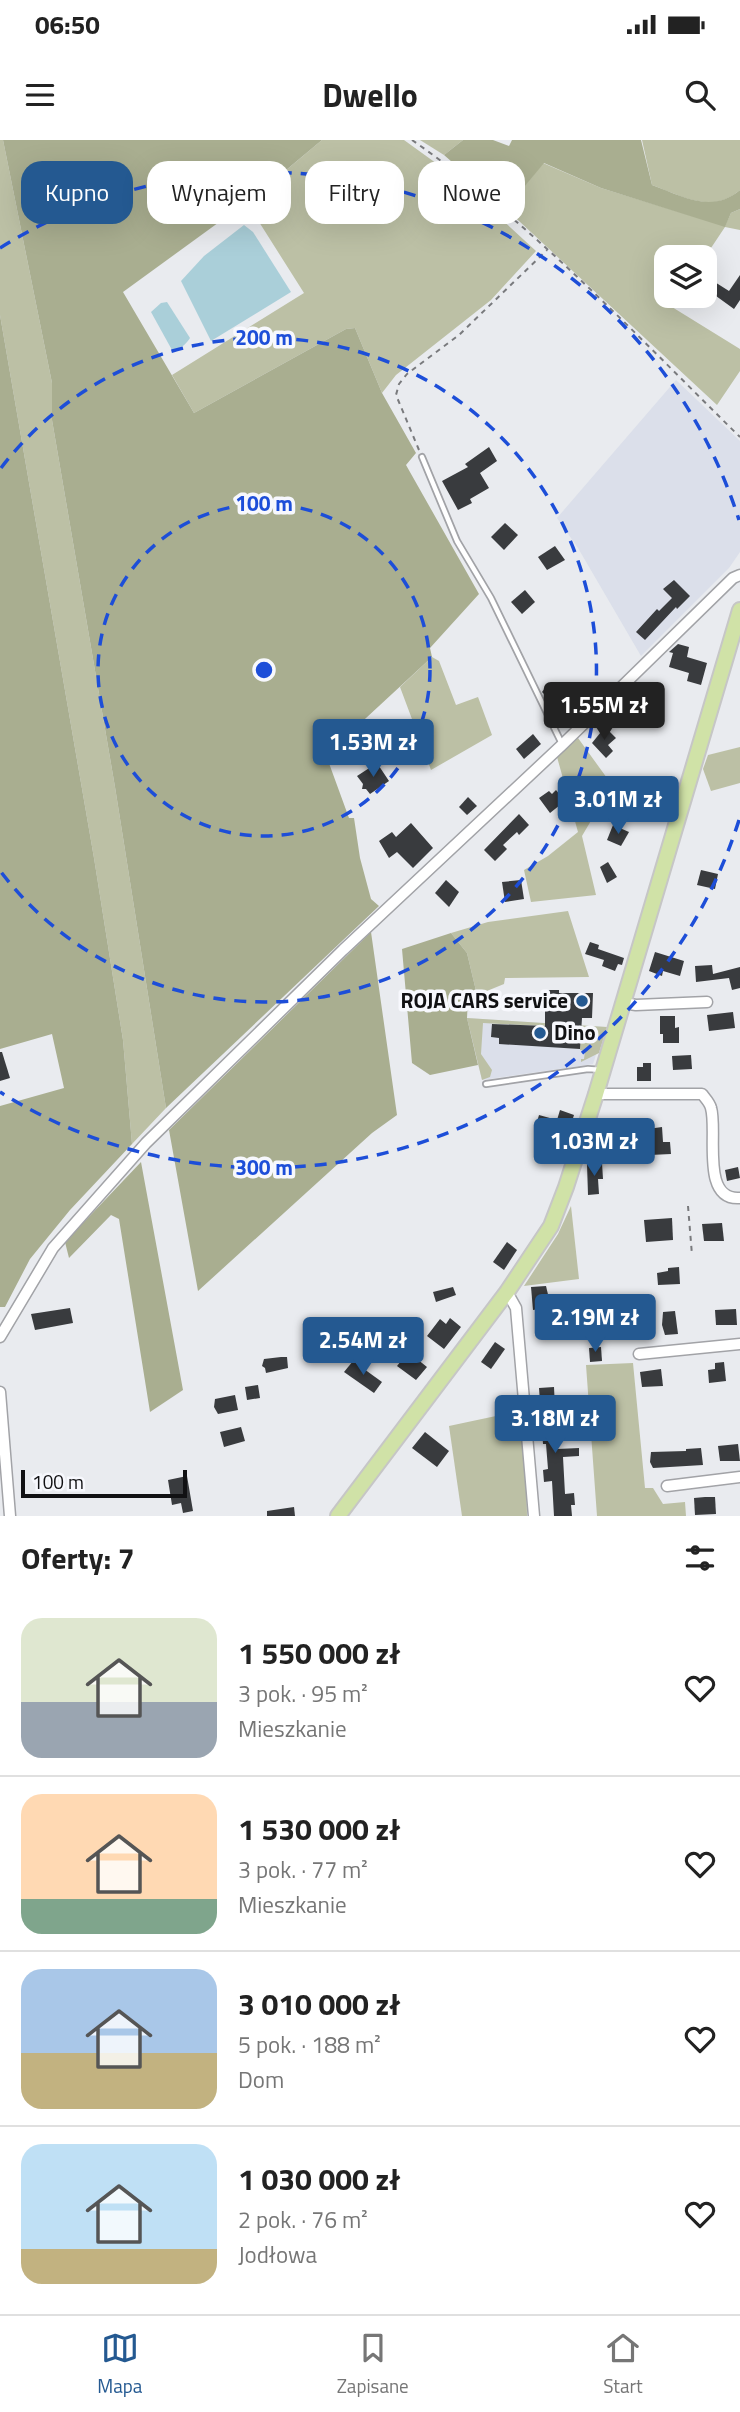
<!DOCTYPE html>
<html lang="pl">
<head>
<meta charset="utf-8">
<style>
  body { margin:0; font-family:"Titillium Web",sans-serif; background:#f6f6f6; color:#222; height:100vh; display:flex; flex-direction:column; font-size:26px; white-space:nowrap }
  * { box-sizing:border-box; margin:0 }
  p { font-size:23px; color:#767676 }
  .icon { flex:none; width:38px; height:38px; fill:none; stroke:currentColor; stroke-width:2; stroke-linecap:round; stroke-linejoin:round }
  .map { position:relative; height:1376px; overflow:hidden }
  .details { display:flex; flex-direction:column; background:#fff; flex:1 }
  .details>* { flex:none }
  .banner { position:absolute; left:21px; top:21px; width:698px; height:63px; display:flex; gap:14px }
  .controls { position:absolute; left:654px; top:105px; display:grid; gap:14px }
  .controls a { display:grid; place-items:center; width:63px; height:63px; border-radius:14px; background:#fff; box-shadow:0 7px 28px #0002; font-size:35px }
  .scale { position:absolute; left:21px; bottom:18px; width:166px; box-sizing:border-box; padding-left:7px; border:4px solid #111113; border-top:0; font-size:19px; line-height:24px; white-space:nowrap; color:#111113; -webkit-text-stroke:5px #f7f8fd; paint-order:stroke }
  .price { position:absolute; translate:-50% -60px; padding:0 16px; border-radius:7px; background:#245991; color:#fff; font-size:23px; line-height:46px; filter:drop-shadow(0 2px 4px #0008) }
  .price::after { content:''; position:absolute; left:50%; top:42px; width:21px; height:16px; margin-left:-10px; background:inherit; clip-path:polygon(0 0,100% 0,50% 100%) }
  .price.active { background:#222; color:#fff }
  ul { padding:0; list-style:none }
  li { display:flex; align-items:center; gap:21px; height:175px; padding:0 21px }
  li+li { border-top:2px solid #e0e0e0 }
  li span { display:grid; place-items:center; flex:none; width:196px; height:140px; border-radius:21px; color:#555 }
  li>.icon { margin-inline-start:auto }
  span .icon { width:84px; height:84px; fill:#fffc; stroke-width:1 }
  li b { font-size:30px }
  h2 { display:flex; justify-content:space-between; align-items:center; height:84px; padding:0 21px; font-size:30px }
  .tag { padding:0 24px; border-radius:21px; background:#fff; box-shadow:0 7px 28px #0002; font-size:24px; line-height:63px }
  .tag.active { background:#245991; color:#fff }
  .status { display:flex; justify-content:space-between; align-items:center; height:49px; padding:0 35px; background:#fff; direction:ltr }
  .status svg { height:19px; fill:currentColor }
  header { display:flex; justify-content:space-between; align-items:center; height:91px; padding:0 21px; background:#fff; font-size:32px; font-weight:700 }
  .tab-bar { display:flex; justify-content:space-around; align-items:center; height:98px; border-top:2px solid #e0e0e0; background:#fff; font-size:19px; color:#767676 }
  .tab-bar a { display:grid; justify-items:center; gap:4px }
  .tab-bar .active { color:#245991 }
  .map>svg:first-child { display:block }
</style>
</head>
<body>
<div class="status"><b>06:50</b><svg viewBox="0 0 49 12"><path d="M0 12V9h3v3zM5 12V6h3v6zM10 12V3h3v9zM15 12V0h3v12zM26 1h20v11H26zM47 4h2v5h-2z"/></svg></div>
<header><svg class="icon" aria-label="menu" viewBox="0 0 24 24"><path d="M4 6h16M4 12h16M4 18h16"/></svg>Dwello<svg class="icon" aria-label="search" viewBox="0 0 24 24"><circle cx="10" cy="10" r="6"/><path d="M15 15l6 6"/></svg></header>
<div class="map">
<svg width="740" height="1376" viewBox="0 0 740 1376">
  <rect width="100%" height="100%" fill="#e9ebef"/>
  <g fill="#dbdfea">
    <path d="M676,240l64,61v111l-11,16 -88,88 -63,-108 -21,-30z"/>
    <path d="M467,878l138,9 -12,37 -111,16z"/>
  </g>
  <g fill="#bcc0a5">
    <path d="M0,0h3l49,243v37l63,367 51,321 -34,36 -9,-104 -29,-182 -94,-543z"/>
    <path d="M322,0h82l54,39 78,72 -45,49 -95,75 -14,18 -27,-65 -9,1 -152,84 -22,-38 132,-82 -57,-90z"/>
    <path d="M420,0h43l-19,15z"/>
    <path d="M642,0h98v50c-28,25 -58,6 -88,-5z"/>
    <path d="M543,23l58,25 124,38 6,-13 9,-4v21l-15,-3 -20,30h-38v39h12l-7,11 68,42v22l-23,34 -211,-196z"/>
    <path d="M432,517l7,4 17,44 22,-8 14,38 -61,35 -31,-83z"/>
    <path d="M578,598l34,47 -30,51 14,59 -65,7 -7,-32 24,-14 30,-24 -21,-75z"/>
    <path d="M740,607v36l-29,8 -8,-22 5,-14z"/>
    <path d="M568,771l21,66 -84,1 -1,6 -27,11 -10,-42 -16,-20 37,-11z"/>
    <path d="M467,878l140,9 -8,26 -18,9v-3h3l1,-8 -5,-1 1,-22 -98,-5 -2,31 11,16 -2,7 -8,3z"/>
    <path d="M571,1066l8,73 -55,7 34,-52z"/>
    <path d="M633,1223l12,125h8l10,16 22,-2 1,14h-89l-11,-151z"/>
    <path d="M520,1271l6,59 1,46h-65l-13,-90z"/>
  </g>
  <g fill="#a9ae90">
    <path d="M3,0h319l-67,56 -132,96 71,121 152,-84 9,-1 27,65 34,60 -10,12 73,129 -49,54 2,9 -106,98 23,63h5l6,40 11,41 8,7 -213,202 -51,-321 -63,-367v-37z"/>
    <path d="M463,0h30l16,6 3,-6h129l11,45c30,11 60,29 88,5v19l-9,4 -6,14 -124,-39 -57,-25 -38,46 -62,-54z"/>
    <path d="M0,175l94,543 29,182 9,104 -62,66 -40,49 -25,48h-5v-201l64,-18 -12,-54 -52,15z"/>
    <path d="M371,792l26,183 -25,18 -174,158 -29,-161z"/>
    <path d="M451,793l16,20 10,42 -9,3 -1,20 11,47 -48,10 -18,-12 -10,-114z"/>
    <path d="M141,1022l42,228 -33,22 -31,-193 -8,-4 -42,43 -4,-16z"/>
  </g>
  <g fill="#aacfd9">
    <path d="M244,85l9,7 38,60 -80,49 -30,-60 23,-25z"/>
    <path d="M167,162l23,36c-4,6 -9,11 -18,12l-21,-38 10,-9z"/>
  </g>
  <g fill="#393b3e">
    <path d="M740,135v25l-6,9 -29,-21 5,-9 19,12z"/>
    <path d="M489,307l8,14 -17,12 9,15 -19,11 2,4 -14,7 -16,-29 26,-14 -3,-3z"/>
    <path d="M505,383l13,12 -14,15 -13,-13z"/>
    <path d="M555,406l10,14 -18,10 -9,-13z"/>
    <path d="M674,440l16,16 -13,13 -1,-2 -31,33 -9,-8 21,-23 2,2 13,-13 -9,-9z"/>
    <path d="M525,450l10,12 -13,12 -11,-12z"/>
    <path d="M678,504l11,3 -2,10 20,6 -6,22 -14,-4 2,-8 -20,-6 4,-14 -4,-1z"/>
    <path d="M548,544l17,18 19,-18 9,10 -25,24 -26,-26z"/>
    <path d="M631,552l13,12 -15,16 -13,-12z"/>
    <path d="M605,587l11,11 -8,7 5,6 -7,7 -14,-15z"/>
    <path d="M533,594l8,10 -17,15 -8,-10z"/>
    <path d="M407,606l7,10 -10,7 -7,-10z"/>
    <path d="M377,623l12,18 -19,13 -4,-5h-4l1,-5 -6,-8z"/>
    <path d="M556,650l9,11 -15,12 -11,-15 10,-7 3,3z"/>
    <path d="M468,657l9,9 -10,9 -8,-8z"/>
    <path d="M519,674l10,11 -10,10 -2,-3 -14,13 4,4 -12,12 -11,-11z"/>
    <path d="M411,683l22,25 -20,20 -16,-16 -8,6 -10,-17 13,-9 4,5z"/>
    <path d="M613,685l16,7 -8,14 -14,-6z"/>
    <path d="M608,722l9,15 -10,6 -7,-16z"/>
    <path d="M701,730l17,4 -3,15 -18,-4z"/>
    <path d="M446,740l13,12 -10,15 -14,-14z"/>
    <path d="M521,740l3,19 -19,3 -3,-20z"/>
    <path d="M590,802l9,3 -1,4 26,9 -2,7 -4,-1 -3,7 -13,-5 2,-6 -19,-6z"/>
    <path d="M655,812l29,9 -4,15 -17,-5 -1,5 -13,-5z"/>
    <path d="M712,825l1,9 27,-7v21l-8,2 -3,-12 -33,4 -1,-16z"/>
    <path d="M545,850h14v3h34l-1,25h-10l-2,31 -81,-5v-6l-8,-1 1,-13 53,2z"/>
    <path d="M733,872l2,16 -26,3 -2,-16z"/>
    <path d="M660,876h15v12l4,-1v16h-16v-9h-3z"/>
    <path d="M0,912h2l8,26 -10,3z"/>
    <path d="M691,915l1,14 -19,1 -1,-14z"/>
    <path d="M643,923h8v18h-14v-14h6z"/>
    <path d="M560,970l14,5 -7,22 -32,-8 4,-14 18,5z"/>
    <path d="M662,987l1,15h7l1,12 -21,1 -2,-26z"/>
    <path d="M602,1023l1,16h-5l1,15 -11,1 -1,-31z"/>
    <path d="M738,1027l2,11 -13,3 -2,-11z"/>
    <path d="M672,1078l1,22 -27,2 -2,-22z"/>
    <path d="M722,1083l2,18h-20l-2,-17z"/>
    <path d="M507,1102l10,8 -13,20 -11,-8z"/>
    <path d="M679,1127l1,17 -22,1 -1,-12 11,-2v-3z"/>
    <path d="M546,1146l5,21 -18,3 -2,-23z"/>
    <path d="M453,1147l3,8 -20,7 -3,-10z"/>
    <path d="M594,1161l22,19 -20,1z"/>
    <path d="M70,1168l3,15 -38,7 -4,-16z"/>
    <path d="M736,1169l1,16h-21l-1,-15z"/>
    <path d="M675,1171l3,23 -13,1 -3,-10 1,-13z"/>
    <path d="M450,1178l11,9 -17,22 -17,-13 13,-17 6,5z"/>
    <path d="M495,1202l10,7 -14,20 -10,-7z"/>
    <path d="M601,1207l1,14 -12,1 -1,-14z"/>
    <path d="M412,1215l15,12 -11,13 -19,-14 8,-10 4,3z"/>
    <path d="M281,1217h6l1,11 -22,5 -1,-5 -3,-2 2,-7z"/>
    <path d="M353,1221l29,21 -8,11 -30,-21z"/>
    <path d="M724,1222l2,19 -17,2 -1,-13 7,-1v-6z"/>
    <path d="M661,1229l2,17 -21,1 -2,-15z"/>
    <path d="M258,1245l2,13 -13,2 -2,-13z"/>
    <path d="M554,1247l3,62 22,-1v8l-16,1 2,37 9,-1 1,12h-4l1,11h-18l-2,-35 -8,1 -1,-12 5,-1 -2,-25h-3l-4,-56z"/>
    <path d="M235,1255l3,15 -20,4 -4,-7 1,-8z"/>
    <path d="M241,1287l4,14 -21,6 -4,-15z"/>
    <path d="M425,1292l24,19 -12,16 -25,-19z"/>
    <path d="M738,1304l2,17h-20l-2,-15z"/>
    <path d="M701,1308l2,17 -50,3 -3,-6 1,-10 35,-1v-2z"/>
    <path d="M187,1336l6,35 -10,2 -2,-10 -9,2 -4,-25z"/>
    <path d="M705,1357h10l1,17 -21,1 -1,-17z"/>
    <path d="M294,1367l1,9h-28v-5z"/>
  </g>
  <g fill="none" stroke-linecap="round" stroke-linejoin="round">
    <g stroke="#a2a3a7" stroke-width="8">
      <g id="service">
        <path d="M422,317l35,84 34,57 71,146"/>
        <path d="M486,944l102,-15 14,1"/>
      </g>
    </g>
    <g stroke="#a2a3a7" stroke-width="13">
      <g id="minor">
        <path d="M622,863l14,2 71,-3"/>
        <path d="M596,954h106c3,4 8,9 9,14 7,23 -11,93 29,90"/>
        <path d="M507,1152l9,16 18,208"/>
        <path d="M0,1197l53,-89 93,-105 197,-193 219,-205 171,-167 7,-3"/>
        <path d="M639,1214l101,-10"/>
        <path d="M0,1252l10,124"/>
        <path d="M667,1346l73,-9"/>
      </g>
    </g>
    <g stroke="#c6c6c6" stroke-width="18">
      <path id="primary" d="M338,1376l169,-224 44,-66 15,-39 30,-93 144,-484"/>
    </g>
    <g stroke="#797a7d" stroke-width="2" stroke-dasharray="5 5" stroke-linecap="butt">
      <path d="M412,0c121,84 223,194 328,297"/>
      <path d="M419,310l-23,-55 3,-11 8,-10 52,-39 88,-85"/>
      <path d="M688,1066l4,49"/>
    </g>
    <use href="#service" stroke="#fff" stroke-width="4.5"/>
    <use href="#minor" stroke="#fff" stroke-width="10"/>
    <use href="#primary" stroke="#d0e2a7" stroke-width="14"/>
  </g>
  <g fill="none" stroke="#1d4ed8" stroke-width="3.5" stroke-dasharray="12 9">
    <circle cx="264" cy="530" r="166"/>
    <path d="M1 328A332 332 0 1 1 1 732"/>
    <path d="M739 680A498 498 0 0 1 0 952M0 108A498 498 0 0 1 739 380"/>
  </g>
  <g fill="#245991" stroke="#f7f8fd" stroke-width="2.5">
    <circle cx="582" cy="861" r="7"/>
    <circle cx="540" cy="893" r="7"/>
  </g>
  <g text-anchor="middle" stroke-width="7" stroke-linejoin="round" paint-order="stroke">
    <g font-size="21" font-weight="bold" fill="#111113" stroke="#f7f8fd" text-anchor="end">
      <text x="568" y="868">ROJA CARS service</text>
      <text x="554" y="900" text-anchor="start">Dino</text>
    </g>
  </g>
  <circle cx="264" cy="530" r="10" fill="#1d4ed8" stroke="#f7f8fd" stroke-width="3.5"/>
  <g font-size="21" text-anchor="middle" font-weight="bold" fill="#1d4ed8" stroke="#f7f8fd" stroke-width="7" stroke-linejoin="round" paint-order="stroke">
    <text x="264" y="205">200 m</text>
    <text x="264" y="371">100 m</text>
    <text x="264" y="1035">300 m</text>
  </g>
</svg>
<div class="controls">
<a><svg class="icon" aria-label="layers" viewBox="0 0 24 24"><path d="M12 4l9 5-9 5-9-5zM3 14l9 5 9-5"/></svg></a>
</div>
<div class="scale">100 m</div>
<b class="price active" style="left:604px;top:602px">1.55M zł</b>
<b class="price" style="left:373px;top:639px">1.53M zł</b>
<b class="price" style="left:618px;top:696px">3.01M zł</b>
<b class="price" style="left:594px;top:1038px">1.03M zł</b>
<b class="price" style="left:595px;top:1214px">2.19M zł</b>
<b class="price" style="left:363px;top:1237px">2.54M zł</b>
<b class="price" style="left:555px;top:1315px">3.18M zł</b>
<div class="banner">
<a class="tag active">Kupno</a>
<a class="tag">Wynajem</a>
<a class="tag">Filtry</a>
<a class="tag">Nowe</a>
</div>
</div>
<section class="details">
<h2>Oferty: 7<svg class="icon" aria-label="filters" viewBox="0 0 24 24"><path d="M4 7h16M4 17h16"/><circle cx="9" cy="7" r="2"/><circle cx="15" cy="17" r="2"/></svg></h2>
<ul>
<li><span style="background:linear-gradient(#dfe7d0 60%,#9aa5b1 0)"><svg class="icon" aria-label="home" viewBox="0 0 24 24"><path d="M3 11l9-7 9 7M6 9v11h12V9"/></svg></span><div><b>1 550 000 zł</b><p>3 pok. · 95 m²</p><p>Mieszkanie</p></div><svg class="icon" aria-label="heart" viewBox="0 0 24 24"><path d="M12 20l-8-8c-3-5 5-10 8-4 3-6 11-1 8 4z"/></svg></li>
<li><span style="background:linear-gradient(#ffd9b3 75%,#7fa58c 0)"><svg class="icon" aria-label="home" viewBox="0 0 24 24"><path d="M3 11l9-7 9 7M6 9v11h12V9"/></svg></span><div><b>1 530 000 zł</b><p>3 pok. · 77 m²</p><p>Mieszkanie</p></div><svg class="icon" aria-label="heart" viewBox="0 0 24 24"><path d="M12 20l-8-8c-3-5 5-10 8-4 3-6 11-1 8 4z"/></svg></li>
<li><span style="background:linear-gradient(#a9c7e8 60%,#c2b280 0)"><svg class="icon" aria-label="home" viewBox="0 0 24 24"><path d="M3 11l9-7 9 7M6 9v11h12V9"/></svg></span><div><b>3 010 000 zł</b><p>5 pok. · 188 m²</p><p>Dom</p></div><svg class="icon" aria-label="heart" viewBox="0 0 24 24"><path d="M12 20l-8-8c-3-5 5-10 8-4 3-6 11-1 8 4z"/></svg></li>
<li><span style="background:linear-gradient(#bfe0f5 75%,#c2b280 0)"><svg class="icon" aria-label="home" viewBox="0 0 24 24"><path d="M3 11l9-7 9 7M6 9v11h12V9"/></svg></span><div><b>1 030 000 zł</b><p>2 pok. · 76 m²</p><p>Jodłowa</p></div><svg class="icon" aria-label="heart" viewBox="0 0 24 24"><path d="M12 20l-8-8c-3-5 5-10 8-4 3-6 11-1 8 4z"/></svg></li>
</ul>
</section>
<nav class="tab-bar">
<a class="active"><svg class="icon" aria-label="map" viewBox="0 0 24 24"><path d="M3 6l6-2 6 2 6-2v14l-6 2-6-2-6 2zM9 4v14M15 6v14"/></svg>Mapa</a>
<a><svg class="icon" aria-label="saved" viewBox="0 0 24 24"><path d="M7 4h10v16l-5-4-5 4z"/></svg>Zapisane</a>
<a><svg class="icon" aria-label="home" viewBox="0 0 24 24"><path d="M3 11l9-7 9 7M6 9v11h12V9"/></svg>Start</a>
</nav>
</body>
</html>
